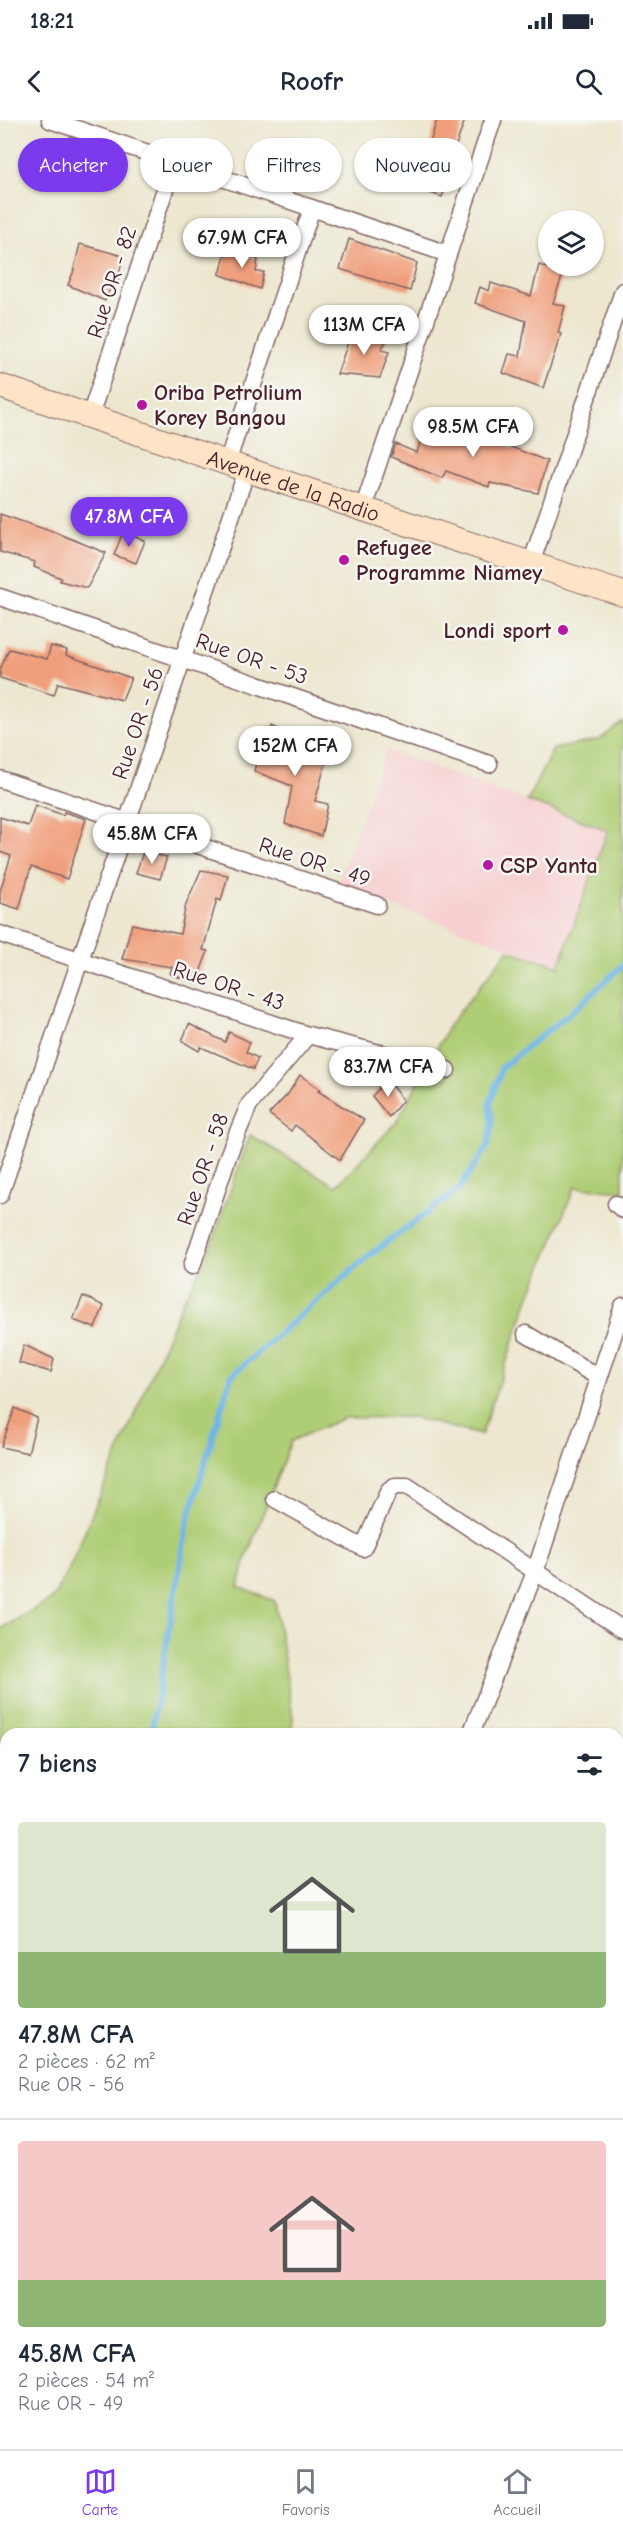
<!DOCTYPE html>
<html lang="fr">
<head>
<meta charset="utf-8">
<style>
  body { margin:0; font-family:"Comic Neue",sans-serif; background:#f2f2f3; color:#1f2937; height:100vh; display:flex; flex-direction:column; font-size:22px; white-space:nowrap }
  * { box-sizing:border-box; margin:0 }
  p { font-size:20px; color:#747a83 }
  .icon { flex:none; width:33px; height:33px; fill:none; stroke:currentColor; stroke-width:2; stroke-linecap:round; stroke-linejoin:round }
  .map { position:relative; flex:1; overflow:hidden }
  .side { position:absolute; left:0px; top:1608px; width:624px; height:722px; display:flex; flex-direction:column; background:#fff; border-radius:18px 18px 0 0; box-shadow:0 2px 4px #0004 }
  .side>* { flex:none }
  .top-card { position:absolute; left:18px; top:18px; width:588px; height:54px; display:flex; gap:12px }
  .tools { position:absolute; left:538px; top:90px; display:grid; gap:12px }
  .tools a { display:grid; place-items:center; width:66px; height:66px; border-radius:50%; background:#fff; box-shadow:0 2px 4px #0004; font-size:30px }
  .price { position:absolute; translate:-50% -51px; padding:0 14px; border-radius:21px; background:#fff; color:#222; font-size:20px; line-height:39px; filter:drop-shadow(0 2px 3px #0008) }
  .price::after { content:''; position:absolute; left:50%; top:36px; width:18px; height:14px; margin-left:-9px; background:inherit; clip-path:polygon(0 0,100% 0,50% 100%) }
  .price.active { background:#7c3aed; color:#fff }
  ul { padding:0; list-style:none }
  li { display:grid; align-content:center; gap:12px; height:318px; padding:0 18px }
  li+li { border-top:2px solid #e0e1e3 }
  li span { display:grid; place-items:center; height:186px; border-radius:6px; color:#555 }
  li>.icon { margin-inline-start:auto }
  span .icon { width:108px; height:108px; fill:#fffc; stroke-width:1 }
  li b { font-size:26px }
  h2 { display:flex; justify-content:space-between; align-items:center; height:72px; padding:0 18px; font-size:26px }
  .tag { padding:0 21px; border-radius:27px; background:#fff; box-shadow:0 2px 4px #0004; font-size:21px; line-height:54px }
  .tag.active { background:#7c3aed; color:#fff }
  .status { display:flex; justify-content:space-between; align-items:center; height:42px; padding:0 30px; background:#fff; direction:ltr }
  .status svg { height:16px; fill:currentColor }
  header { display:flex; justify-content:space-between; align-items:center; height:78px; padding:0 18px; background:#fff; font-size:27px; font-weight:800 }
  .tab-bar { display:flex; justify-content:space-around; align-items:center; height:84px; border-top:2px solid #e0e1e3; background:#fff; font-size:16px; color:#747a83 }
  .tab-bar a { display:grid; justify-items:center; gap:3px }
  .tab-bar .active { color:#7c3aed }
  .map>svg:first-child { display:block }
</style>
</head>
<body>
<div class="status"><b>18:21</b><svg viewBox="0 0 49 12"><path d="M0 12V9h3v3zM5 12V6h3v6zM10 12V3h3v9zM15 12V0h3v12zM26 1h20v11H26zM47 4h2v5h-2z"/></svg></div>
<header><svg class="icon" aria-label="back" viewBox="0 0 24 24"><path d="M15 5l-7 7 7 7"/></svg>Roofr<svg class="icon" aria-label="search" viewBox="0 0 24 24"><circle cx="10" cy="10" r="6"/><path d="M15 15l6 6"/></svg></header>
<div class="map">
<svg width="623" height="2329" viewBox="0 0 623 2329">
  <rect width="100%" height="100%" fill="#f6f6f2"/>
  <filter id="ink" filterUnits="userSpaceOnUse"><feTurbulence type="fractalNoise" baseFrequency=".0167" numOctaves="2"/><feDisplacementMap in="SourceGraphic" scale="12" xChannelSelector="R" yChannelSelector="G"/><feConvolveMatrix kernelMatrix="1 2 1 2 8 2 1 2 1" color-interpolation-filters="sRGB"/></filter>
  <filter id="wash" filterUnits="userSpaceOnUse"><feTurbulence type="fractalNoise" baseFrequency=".008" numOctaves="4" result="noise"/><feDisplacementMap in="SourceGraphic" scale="24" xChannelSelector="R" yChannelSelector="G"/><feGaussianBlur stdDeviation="1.35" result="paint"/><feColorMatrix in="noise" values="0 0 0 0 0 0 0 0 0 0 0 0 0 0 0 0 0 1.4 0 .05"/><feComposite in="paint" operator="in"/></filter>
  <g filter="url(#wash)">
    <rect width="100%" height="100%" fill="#ede7cf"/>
    <path fill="#f7cfd0" d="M386,630l222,80 -49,136 -222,-80z"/>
    <g fill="#afcd74" stroke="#7c7650" stroke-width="1.5">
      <path d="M623,602v469l-48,-4 -47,113 -47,135 -70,-18 -67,1 -53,23 -46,120 -6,26 36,14 18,117 -2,16h-285v92l-6,-3v-194l53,-31 17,-32 114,-268 21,-36 45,-127 86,51 60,-63 54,-99 58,-74 51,16 49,-136 -81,-29 26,-52 46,-9z"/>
      <path d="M0,1848l6,3v473h68l-3,5h-71v-304l3,-7 -3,-2z"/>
    </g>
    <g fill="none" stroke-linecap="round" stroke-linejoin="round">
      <g stroke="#6db5e5" stroke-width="6">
        <path d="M151,1614l37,-214 43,-144 136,-119 91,-67 30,-44 4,-23 -2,-20 12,-36 73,-58 48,-44"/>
        <path d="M0,2247l6,-1"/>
      </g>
      <g stroke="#6db5e5" stroke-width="34">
        <path d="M0,2275l6,-14"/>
        <path d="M386,2329l2,-5"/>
      </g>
    </g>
    <g id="blocks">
      <g fill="#f09f7b">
        <path d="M437,0h28l-15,42 4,2 -12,33 -26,-9z"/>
        <path d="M349,119l68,24 -7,28 -70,-22z"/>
        <path d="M80,124l43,12 -5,24 -4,-1 -9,22 -37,-16 5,-12z"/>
        <path d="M226,130l32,9 -2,13h8l-4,17 -41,-15 2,-3z"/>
        <path d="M539,145l24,9 -10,29 12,3 -7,27 3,1 -18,54 -40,-15 6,-19 11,2 6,-35 -51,-18 5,-16 9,4 2,-8 40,13z"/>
        <path d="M353,208l34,11 -6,11 8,2 -9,26 -43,-4z"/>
        <path d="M428,295l31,12 -1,4 45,11v2l44,17 -9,32 -48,-10 -1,4 -43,-16 -4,7 -51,-21 5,-13 21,9z"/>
        <path d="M0,394l47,16v-1l59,24 -19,35 -27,-7 1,-3 -27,-11 1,-5 -35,-10z"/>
        <path d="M123,412l22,9 -9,22 -22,-8z"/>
        <path d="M51,526l16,4 -1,5 65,23 -9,22 -64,-17 -4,12 -54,-17v-8l9,-21 38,10z"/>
        <path d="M272,606l56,29 -13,46 13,3 -7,32 -36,-12 7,-38 -38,-15 11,-42h6z"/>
        <path d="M35,685l28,10 1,-3 22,7 -19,60 -36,-12 -12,42 -19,-6v-12l11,-35 -11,-4v-35l28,9z"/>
        <path d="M143,732l24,5 -7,22 -24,-6z"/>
        <path d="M201,750l27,5 -7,26 -4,-2 -14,51 5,1 -12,32 -26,-9 2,-7 -50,-8 10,-35 48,10 6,-30z"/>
        <path d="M189,904l36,18 4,-10 21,10 -4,10 12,6 -5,11 -52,-22 -2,4 -17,-10z"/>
        <path d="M300,955l20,14 -2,2 46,29 -24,40 -45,-35 -4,6 -22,-17 19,-20z"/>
        <path d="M387,960l16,20 -14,17 -17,-21z"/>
        <path d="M83,1176l21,10 -9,22 -22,-8z"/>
        <path d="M24,1225l30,14 -3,13 -32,-9z"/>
        <path d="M15,1288l22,10 -9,35 -27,-6z"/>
      </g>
    </g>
  </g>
  <g filter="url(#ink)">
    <use href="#blocks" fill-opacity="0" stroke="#836564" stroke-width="1.5"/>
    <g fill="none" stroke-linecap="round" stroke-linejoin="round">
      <g stroke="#836564" stroke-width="19">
        <g id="street">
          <path d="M50,0l398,134"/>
          <path d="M90,296l84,-254"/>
          <path d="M227,343l85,-255"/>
          <path d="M363,389l130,-389"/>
          <path d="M531,444l92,-273"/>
          <path d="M0,477l489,167"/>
          <path d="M0,659l377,126"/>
          <path d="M0,814l308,101 139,35"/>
          <path d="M0,1075l247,-725"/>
          <path d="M616,1084l7,6"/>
          <path d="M192,1146l36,-110 21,-51 59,-70"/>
          <path d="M526,1214l72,43"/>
          <path d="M275,1379l88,49 26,-58 6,-4h12l216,144"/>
          <path d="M471,1614l64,-162 88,-266"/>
          <path d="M618,1671h5"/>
          <path d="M0,1950l6,2"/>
          <path d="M618,2314l5,2"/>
          <path d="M170,2329l1,-5"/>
        </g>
      </g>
      <g stroke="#836564" stroke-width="26">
        <g id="secondary">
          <path id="s1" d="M0,266l363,123 260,85"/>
          <path d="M618,1713l5,-15"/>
          <path d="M0,1728l6,2"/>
          <path d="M618,1950l5,2"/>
          <path d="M414,2329l1,-5"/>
        </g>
      </g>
      <use href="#street" stroke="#fff" stroke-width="16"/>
      <use href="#secondary" stroke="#fee4c6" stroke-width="24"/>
    </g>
  </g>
  <g fill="#b5179e" stroke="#f6f6f2" stroke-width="2">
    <circle cx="142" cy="285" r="6"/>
    <circle cx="344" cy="440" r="6"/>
    <circle cx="563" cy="510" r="6"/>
    <circle cx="488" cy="745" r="6"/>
  </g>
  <g text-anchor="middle" stroke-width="5" stroke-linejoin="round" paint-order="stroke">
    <g font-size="22" fill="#4a1f2b" stroke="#f6f6f2">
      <text transform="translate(111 162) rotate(-72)" y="8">Rue OR - 82</text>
      <text dy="8" stroke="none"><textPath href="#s1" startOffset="310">Avenue de la Radio</textPath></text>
      <text transform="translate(252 538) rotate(19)" y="8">Rue OR - 53</text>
      <text transform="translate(137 603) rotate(-71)" y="8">Rue OR - 56</text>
      <text transform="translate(315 741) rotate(18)" y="8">Rue OR - 49</text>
      <text transform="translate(229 865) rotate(18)" y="8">Rue OR - 43</text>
      <text transform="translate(202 1049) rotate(-71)" y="8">Rue OR - 58</text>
    </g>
    <g font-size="22" font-weight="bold" fill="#4a1f2b" stroke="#f6f6f2" text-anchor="start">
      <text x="154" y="280">Oriba Petrolium<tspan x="154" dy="25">Korey Bangou</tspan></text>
      <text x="356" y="435">Refugee<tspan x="356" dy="25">Programme Niamey</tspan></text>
      <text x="551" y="518" text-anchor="end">Londi sport</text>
      <text x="500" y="753">CSP Yanta</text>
    </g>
  </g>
</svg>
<div class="tools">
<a><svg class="icon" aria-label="layers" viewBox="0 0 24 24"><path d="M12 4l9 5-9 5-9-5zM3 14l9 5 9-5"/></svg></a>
</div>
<b class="price" style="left:242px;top:149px">67.9M CFA</b>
<b class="price" style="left:364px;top:236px">113M CFA</b>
<b class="price" style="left:473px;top:338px">98.5M CFA</b>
<b class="price active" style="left:129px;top:428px">47.8M CFA</b>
<b class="price" style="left:295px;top:657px">152M CFA</b>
<b class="price" style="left:152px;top:745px">45.8M CFA</b>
<b class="price" style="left:388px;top:978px">83.7M CFA</b>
<div class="top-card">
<a class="tag active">Acheter</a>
<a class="tag">Louer</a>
<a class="tag">Filtres</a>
<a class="tag">Nouveau</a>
</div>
<section class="side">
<h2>7 biens<svg class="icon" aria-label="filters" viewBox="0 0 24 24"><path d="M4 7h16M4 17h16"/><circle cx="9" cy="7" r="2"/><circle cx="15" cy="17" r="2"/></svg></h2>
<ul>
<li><span style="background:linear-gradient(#dfe7d0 70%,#8fb573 0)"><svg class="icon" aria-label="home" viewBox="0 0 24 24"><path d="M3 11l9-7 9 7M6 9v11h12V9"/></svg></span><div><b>47.8M CFA</b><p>2 pièces · 62 m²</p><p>Rue OR - 56</p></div></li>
<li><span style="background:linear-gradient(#f6c9c9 75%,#8fb573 0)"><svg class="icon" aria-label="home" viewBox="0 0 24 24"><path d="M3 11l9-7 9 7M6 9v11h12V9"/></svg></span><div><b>45.8M CFA</b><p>2 pièces · 54 m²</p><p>Rue OR - 49</p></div></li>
</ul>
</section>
</div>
<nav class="tab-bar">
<a class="active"><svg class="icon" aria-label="map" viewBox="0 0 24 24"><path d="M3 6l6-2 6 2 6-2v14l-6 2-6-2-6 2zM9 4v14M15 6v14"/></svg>Carte</a>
<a><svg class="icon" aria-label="saved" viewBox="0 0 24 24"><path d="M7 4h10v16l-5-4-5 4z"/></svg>Favoris</a>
<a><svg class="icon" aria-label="home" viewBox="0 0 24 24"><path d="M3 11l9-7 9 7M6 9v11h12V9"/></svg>Accueil</a>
</nav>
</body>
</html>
